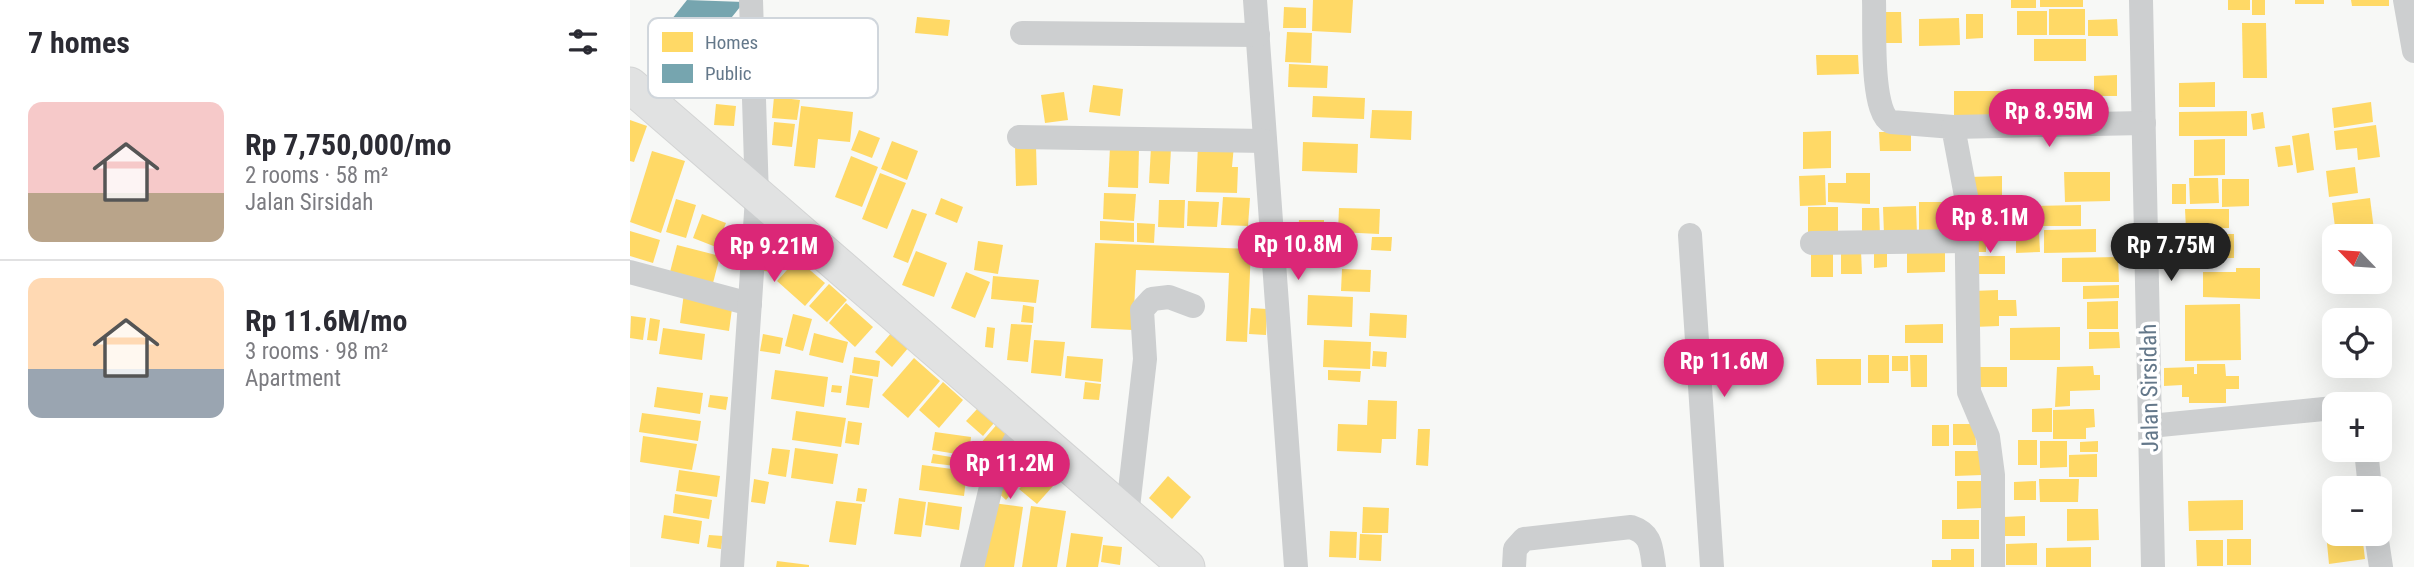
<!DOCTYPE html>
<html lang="en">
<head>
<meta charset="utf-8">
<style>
  body { margin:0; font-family:"Roboto Condensed",sans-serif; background:#f7f7f7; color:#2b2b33; height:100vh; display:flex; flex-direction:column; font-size:26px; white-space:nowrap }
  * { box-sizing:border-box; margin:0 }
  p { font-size:23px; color:#7c7c81 }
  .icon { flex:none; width:38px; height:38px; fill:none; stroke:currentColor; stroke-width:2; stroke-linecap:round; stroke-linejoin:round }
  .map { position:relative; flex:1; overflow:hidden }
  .details { display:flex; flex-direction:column; background:#fff; width:630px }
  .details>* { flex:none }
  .needle { width:46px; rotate:295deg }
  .fabs { position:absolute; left:1692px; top:224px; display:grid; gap:14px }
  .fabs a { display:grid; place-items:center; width:70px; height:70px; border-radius:14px; background:#fff; box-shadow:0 7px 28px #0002; font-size:35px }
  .price { position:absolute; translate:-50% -60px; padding:0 16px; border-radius:24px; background:#db2777; color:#fff; font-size:23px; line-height:46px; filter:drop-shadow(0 2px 4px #0008) }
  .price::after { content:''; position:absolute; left:50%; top:42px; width:21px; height:16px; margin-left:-10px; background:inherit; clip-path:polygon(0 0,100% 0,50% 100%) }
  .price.active { background:#222; color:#fff }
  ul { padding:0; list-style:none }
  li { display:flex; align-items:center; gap:21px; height:175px; padding:0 28px }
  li+li { border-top:2px solid #e1e1e2 }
  li span { display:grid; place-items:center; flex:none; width:196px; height:140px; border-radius:14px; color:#555 }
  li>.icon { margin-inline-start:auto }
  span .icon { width:84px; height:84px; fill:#fffc; stroke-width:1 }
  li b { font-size:30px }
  h2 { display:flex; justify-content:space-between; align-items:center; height:84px; padding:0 28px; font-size:30px }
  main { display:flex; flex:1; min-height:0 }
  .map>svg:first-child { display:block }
</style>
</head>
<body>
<main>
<section class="details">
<h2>7 homes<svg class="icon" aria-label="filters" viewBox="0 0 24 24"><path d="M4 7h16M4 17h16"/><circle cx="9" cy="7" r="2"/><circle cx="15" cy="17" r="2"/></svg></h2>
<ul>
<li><span style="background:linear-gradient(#f6c9c9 65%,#b9a48a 0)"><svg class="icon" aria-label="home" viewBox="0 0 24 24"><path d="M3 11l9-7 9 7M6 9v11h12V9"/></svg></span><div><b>Rp 7,750,000/mo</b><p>2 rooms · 58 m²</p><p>Jalan Sirsidah</p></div></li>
<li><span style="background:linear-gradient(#ffd9b3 65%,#9aa5b1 0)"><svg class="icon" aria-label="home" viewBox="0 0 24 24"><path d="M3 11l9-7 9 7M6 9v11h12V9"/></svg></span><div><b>Rp 11.6M/mo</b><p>3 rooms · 98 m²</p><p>Apartment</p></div></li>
</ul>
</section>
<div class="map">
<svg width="1784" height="567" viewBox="0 0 1784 567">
  <rect width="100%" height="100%" fill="#f7f8f6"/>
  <g fill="#ffd966">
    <path d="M683,0h40l-2,33 -39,-2z"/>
    <rect x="1381" y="0" width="25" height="8"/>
    <rect x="1410" y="0" width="43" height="7"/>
    <rect x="1598" y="0" width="22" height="10"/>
    <rect x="1622" y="0" width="13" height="15"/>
    <rect x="1665" y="0" width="29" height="4"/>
    <path d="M1721,0h38v6h-37z"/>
    <path d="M654,7l22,1v20h-23z"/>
    <rect x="1419" y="9" width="36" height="26"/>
    <rect x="1387" y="11" width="30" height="24"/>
    <path d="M1250,12h21l1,31h-22z"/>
    <path d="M1336,14h17v24l-17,1z"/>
    <path d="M287,17l33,3 -2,16 -33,-3z"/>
    <path d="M1329,18l1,27 -41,1v-27z"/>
    <path d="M1487,19l1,17h-30v-16z"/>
    <path d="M1612,23h24l1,55h-24z"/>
    <path d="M657,32l25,1 -1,30 -26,-1z"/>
    <rect x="1404" y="39" width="52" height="22"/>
    <path d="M88,42l27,7 -14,50 -27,-8z"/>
    <path d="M1186,55h42l1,19 -42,1z"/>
    <path d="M659,64l39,2 -1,22 -39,-1z"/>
    <path d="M1487,75v21h-23v-20z"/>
    <path d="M1585,82v25h-36v-24z"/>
    <path d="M463,85l30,4 -3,27 -31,-4z"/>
    <path d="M1324,91h56l1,29 -57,1z"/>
    <path d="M434,92l4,28 -23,3 -4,-28z"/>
    <path d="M683,96l52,2 -1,21 -52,-2z"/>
    <path d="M144,97l26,3 -3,20 -25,-2z"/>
    <path d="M1741,102l2,20 -39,6 -2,-20z"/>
    <path d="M86,104l20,2 -2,20 -20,-1z"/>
    <path d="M171,106l52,6 -3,30 -32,-3 -3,29 -21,-2z"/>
    <path d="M742,110l40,1 -1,29 -41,-2z"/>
    <path d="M1617,111v25h-68v-24z"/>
    <path d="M1633,112l2,16 -12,2 -2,-16z"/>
    <path d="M0,120l17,6 -13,36 -4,-1z"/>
    <path d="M144,122l21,2 -3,23 -20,-2z"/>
    <path d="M1746,125l4,32 -22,3 -1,-12 -21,2 -2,-19z"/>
    <path d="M229,130l21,8 -8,20 -21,-8z"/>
    <path d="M1201,131v37l-28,1v-37z"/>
    <path d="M1249,132h32v19h-31z"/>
    <path d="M1679,133l5,37 -17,3 -5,-37z"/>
    <path d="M1595,139v36l-31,1v-36z"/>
    <path d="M262,141l26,10 -11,29 -26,-11z"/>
    <path d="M673,142l55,2 -1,29 -55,-2z"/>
    <path d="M568,144l36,1 -2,22h6l-1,26 -41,-1z"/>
    <path d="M406,145l1,40 -21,1 -1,-40z"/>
    <path d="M1660,145l3,20 -15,2 -3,-20z"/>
    <path d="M480,147l29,1 -1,40 -30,-1z"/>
    <path d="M521,147l20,2 -2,35 -20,-1z"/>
    <path d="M22,151l33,10 -24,72 -31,-11z"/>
    <path d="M221,156l27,11 -16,40 -27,-10z"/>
    <path d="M1725,167l3,26 -29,4 -3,-26z"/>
    <path d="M1434,172h46v29l-45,1z"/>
    <path d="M250,173l26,10 -19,46 -25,-10z"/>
    <path d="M1216,173h24v31l-42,-2v-19h18z"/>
    <path d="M1195,175l1,30 -26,1 -1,-30z"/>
    <path d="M1372,176v28h-33v-27z"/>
    <path d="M1559,178h29l1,25 -29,1z"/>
    <path d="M1592,179h27v27l-27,1z"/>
    <rect x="1542" y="184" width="14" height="20"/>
    <path d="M474,193l32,1 -2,27 -31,-2z"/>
    <path d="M593,197l27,1 -2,28 -27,-1z"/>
    <path d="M311,198l22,9 -6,16 -22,-9z"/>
    <path d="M1740,198l4,32 -38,5 -4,-32z"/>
    <path d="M46,199l20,6 -10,33 -20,-6z"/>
    <path d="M529,200h26l-1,28 -26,-1z"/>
    <path d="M558,201l31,1 -2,25 -30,-1z"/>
    <path d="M1289,202h35l1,31h-36z"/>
    <path d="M1451,205v21h-48v-20z"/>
    <path d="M1286,206l1,29h-33l-1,-28z"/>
    <rect x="1178" y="207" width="30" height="29"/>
    <path d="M709,208l41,1 -1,25 -41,-2z"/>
    <path d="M1232,208h17l1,27h-18z"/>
    <path d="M282,209l15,5 -19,49 -15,-6z"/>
    <path d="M1555,209h44v19l-43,1z"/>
    <path d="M72,214l24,9 -10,24 -23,-9z"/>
    <path d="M669,220h25v13l-26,-1z"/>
    <path d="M470,221l34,2v19l-34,-2z"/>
    <path d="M507,223l18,1 -1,19 -17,-1z"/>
    <path d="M1356,225v27h-16v-26z"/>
    <path d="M137,227l13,1 -3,44 -13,-1z"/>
    <path d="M1466,229v23l-52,1v-23z"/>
    <path d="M0,231l30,9 -7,23 -23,-7z"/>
    <path d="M1386,232h23l1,20 -24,1z"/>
    <rect x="1563" y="234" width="41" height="24"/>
    <rect x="656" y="237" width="10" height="17"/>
    <path d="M669,237l27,1 -1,26 -27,-1z"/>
    <path d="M742,237h20l-1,14 -20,-1z"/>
    <path d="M699,239h22l-1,23 -22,-1z"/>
    <path d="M348,241l25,4 -5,29 -24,-4z"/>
    <path d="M465,243l156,6 -4,93 -21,-1 3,-68 -93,-3 -3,60 -42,-2z"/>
    <path d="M47,245l43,11 -7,27 -43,-11z"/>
    <path d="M1277,247h38v25l-38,1z"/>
    <rect x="1181" y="250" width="22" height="27"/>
    <path d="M286,251l31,12 -13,34 -32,-12z"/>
    <path d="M1231,251l1,23h-21v-22z"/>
    <path d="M1257,251v16l-13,1v-16z"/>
    <rect x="1345" y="256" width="30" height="18"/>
    <path d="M1488,257l1,25h-57v-24z"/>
    <path d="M167,259l28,24 -20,23 -28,-25z"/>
    <path d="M1606,268h24v31l-57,-2v-25h33z"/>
    <path d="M712,269l29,1 -1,22 -29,-1z"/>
    <path d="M336,272l24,10 -15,36 -24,-10z"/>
    <path d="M363,276l46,4 -3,23 -45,-4z"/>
    <path d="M199,284l18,16 -20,22 -18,-16z"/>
    <path d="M1489,285v13l-36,1v-13z"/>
    <path d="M1368,290v10h18l1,16h-18v10l-26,1v-36z"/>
    <path d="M54,293l49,8 -4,30 -49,-8z"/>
    <path d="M678,295l45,2 -1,30 -45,-2z"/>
    <path d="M1488,301v28h-31v-27z"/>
    <path d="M216,303l27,24 -18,20 -26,-24z"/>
    <path d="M1610,304l1,56 -56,1v-56z"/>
    <path d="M393,305l11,2 -1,16 -12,-1z"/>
    <path d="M621,308l16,1 -1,26 -17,-1z"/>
    <path d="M740,313l37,2 -1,23 -37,-2z"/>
    <path d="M163,314l19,5 -9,32 -18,-5z"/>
    <path d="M1,316l15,2 -3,22 -13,-2z"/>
    <path d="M20,318l10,2 -3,21 -10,-1z"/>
    <path d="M381,324l21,1 -4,37 -21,-2z"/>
    <path d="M1313,324v19h-38v-18z"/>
    <path d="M357,327l8,1 -2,20 -8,-1z"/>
    <path d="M1430,327v33h-50v-32z"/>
    <path d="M33,328l42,6 -3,26 -43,-6z"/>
    <path d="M262,332l17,15 -17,20 -17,-15z"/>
    <path d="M1459,332h30l1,16 -31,1z"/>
    <path d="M184,333l34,9 -5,21 -34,-8z"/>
    <path d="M133,334l20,4 -3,16 -20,-3z"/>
    <path d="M404,340l31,2 -4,34 -30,-3z"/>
    <path d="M694,340l47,2 -1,27 -47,-2z"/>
    <path d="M743,351l14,1 -1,15 -14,-1z"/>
    <rect x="1238" y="355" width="21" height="28"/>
    <path d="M1280,355h17v32h-16z"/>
    <path d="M437,356l36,3 -2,23 -36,-4z"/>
    <rect x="1262" y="356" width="16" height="15"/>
    <path d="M224,357l26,4 -2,16 -26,-4z"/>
    <path d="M284,358l26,23 -32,37 -26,-23z"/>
    <path d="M1186,359h45v26h-44z"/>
    <path d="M1567,364h28l1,12h13v13h-13v14h-37v-6h-7v-12l-18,1v-18l30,-1v7h3z"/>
    <path d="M1463,366l1,9h6v15l-30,1v15l-15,1 2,-40z"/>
    <rect x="1347" y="367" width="30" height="20"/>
    <path d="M145,370l53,7 -4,30 -53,-8z"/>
    <path d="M698,370l33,1 -1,11 -32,-2z"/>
    <path d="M220,375l23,4 -4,29 -23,-3z"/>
    <path d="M313,382l20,18 -24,28 -20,-18z"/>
    <path d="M455,382l16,2 -2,16 -16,-1z"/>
    <path d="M202,385l10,1 -1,7 -10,-1z"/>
    <path d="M27,387l46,6 -3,21 -46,-7z"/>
    <path d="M80,395l18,2 -2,13 -18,-3z"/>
    <path d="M738,400l29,1 -1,38h-14l-1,14 -44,-2 1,-27 29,1z"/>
    <path d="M348,408l16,15 -11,13 -17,-15z"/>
    <path d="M1422,408v24h-20v-23z"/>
    <path d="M1456,409h8l1,18 -9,1v11h-33v-29z"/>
    <path d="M166,411l50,7 -5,29 -49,-7z"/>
    <path d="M12,413l59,8 -3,20 -59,-9z"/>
    <path d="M218,421l14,2 -3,22 -14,-2z"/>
    <path d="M369,422l15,13 -20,22 -14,-13z"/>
    <path d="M1323,424h22l1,21h-23z"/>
    <rect x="1302" y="425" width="17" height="21"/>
    <path d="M788,429h12l-2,37 -12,-1z"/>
    <path d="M305,432l36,5 -2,19 -37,-6z"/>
    <path d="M13,436l54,8 -5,26 -52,-8z"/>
    <rect x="1388" y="440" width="19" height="25"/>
    <path d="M1410,441h27v26l-27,1z"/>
    <path d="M1468,441v11h-18v-10z"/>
    <path d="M142,448l18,2 -4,27 -18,-3z"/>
    <path d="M165,448l43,6 -5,30 -42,-6z"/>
    <path d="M1325,451h26l1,24 -27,1z"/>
    <path d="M303,454l24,4 -2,8 -24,-3z"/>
    <path d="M1467,454v23h-28v-22z"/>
    <path d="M414,462l17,15 -24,27 -18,-15z"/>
    <path d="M387,464l11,10 -22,26 -11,-10z"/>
    <path d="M292,465l45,6 -3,25 -45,-6z"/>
    <path d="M49,470l41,6 -3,21 -41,-6z"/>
    <path d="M538,476l23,21 -19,22 -23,-21z"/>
    <path d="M124,479l15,3 -4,22 -14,-2z"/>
    <path d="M1409,479h40l-1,23h-38z"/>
    <path d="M1327,481h25v27l-25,1z"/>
    <path d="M1406,481v19h-22v-18z"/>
    <path d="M228,488l9,1 -2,13 -9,-1z"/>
    <path d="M45,494l37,6 -3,19 -36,-6z"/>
    <path d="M269,498l27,4 -5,35 -27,-3z"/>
    <path d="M1613,500v30l-54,1 -1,-30z"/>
    <path d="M206,501l26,3 -6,41 -27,-3z"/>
    <path d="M298,502l34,5 -3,23 -34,-5z"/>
    <path d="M363,503l30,4 -9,60h-30z"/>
    <path d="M401,506l35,5 -9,56h-35z"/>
    <path d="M733,507l26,1 -1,25h-26z"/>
    <path d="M1437,509h31l1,31 -32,1z"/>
    <path d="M34,515l38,6 -3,23 -38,-6z"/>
    <path d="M1395,516v20h-22v-19z"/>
    <rect x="1312" y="520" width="37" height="19"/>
    <path d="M700,531l27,1 -1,26 -27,-1z"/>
    <path d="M1704,532l28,2 3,25 -36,5 -3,-31z"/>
    <path d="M441,533l32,4 -5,30h-32z"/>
    <path d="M730,534l22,1 -1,26 -22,-1z"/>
    <path d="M79,535l14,1 -2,13 -14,-2z"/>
    <rect x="1597" y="539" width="24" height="26"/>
    <path d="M1566,540h27v26h-26z"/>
    <path d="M1407,543v22h-31v-21z"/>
    <path d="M473,545l19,2 -2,18 -19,-3z"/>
    <path d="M1461,547v20h-45v-19z"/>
    <path d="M1321,549h23v18h-42v-7h19z"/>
    <path d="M147,561l32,4v2h-33z"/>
  </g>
  <path fill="#76a5af" d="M57,0l57,2 -53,66 -35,-29z"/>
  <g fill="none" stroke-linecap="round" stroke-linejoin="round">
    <g stroke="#d3d4d4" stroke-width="37">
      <path id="highway" d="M0,85l557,482"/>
    </g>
    <g stroke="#cdcfd0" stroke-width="24">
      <path d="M625,0l41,567"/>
      <path d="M1244,0c1,23 -4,113 17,122l62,5 13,69 3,196 19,45 5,38v92"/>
      <path d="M1511,0l12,567"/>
      <path d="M1775,0l9,51"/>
      <path d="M392,33l236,2"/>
      <path d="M1323,127l191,-4"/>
      <path d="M389,137l246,4"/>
      <path d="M1060,235l22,332"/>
      <path d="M1182,243l155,-2"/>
      <path d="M0,272l120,32"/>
      <path d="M1520,426l184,-18"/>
      <path d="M1736,450l4,38"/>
      <path d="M497,516l18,-157 -3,-49 10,-11 17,-2 24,9"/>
      <path d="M1746,534l5,33"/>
      <path d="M102,567l25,-369 -6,-198"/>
      <path d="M342,567l19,-80 31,-60"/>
      <path d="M884,567l1,-18 9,-10 107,-12c21,7 20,20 23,40"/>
    </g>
    <use href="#highway" stroke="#e1e2e2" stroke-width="35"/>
  </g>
  <g text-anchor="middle" stroke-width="7" stroke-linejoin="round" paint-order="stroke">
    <g font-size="23" fill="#64788a" stroke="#fff">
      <text transform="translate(1519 388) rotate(-91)" y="8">Jalan Sirsidah</text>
    </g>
  </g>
  <rect x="18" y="18" width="230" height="80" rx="10" fill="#fff" stroke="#d0d6dc" stroke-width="2"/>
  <rect x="32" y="32" width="31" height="20" fill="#ffd966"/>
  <rect x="32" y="64" width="31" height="19" fill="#76a5af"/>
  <g font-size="19" fill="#64788a">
    <text x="75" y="49">Homes</text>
    <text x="75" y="80">Public</text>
  </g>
</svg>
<div class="fabs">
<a><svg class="needle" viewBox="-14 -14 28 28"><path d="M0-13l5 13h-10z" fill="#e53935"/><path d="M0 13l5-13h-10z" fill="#7c7c81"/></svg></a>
<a><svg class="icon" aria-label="locate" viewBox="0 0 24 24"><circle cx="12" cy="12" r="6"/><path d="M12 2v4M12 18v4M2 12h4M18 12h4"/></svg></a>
<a>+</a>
<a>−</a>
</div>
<b class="price" style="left:1419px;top:149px">Rp 8.95M</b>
<b class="price" style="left:1360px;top:255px">Rp 8.1M</b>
<b class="price" style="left:668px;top:282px">Rp 10.8M</b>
<b class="price active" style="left:1541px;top:283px">Rp 7.75M</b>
<b class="price" style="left:144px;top:284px">Rp 9.21M</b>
<b class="price" style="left:1094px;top:399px">Rp 11.6M</b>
<b class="price" style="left:380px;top:501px">Rp 11.2M</b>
</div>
</main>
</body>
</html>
